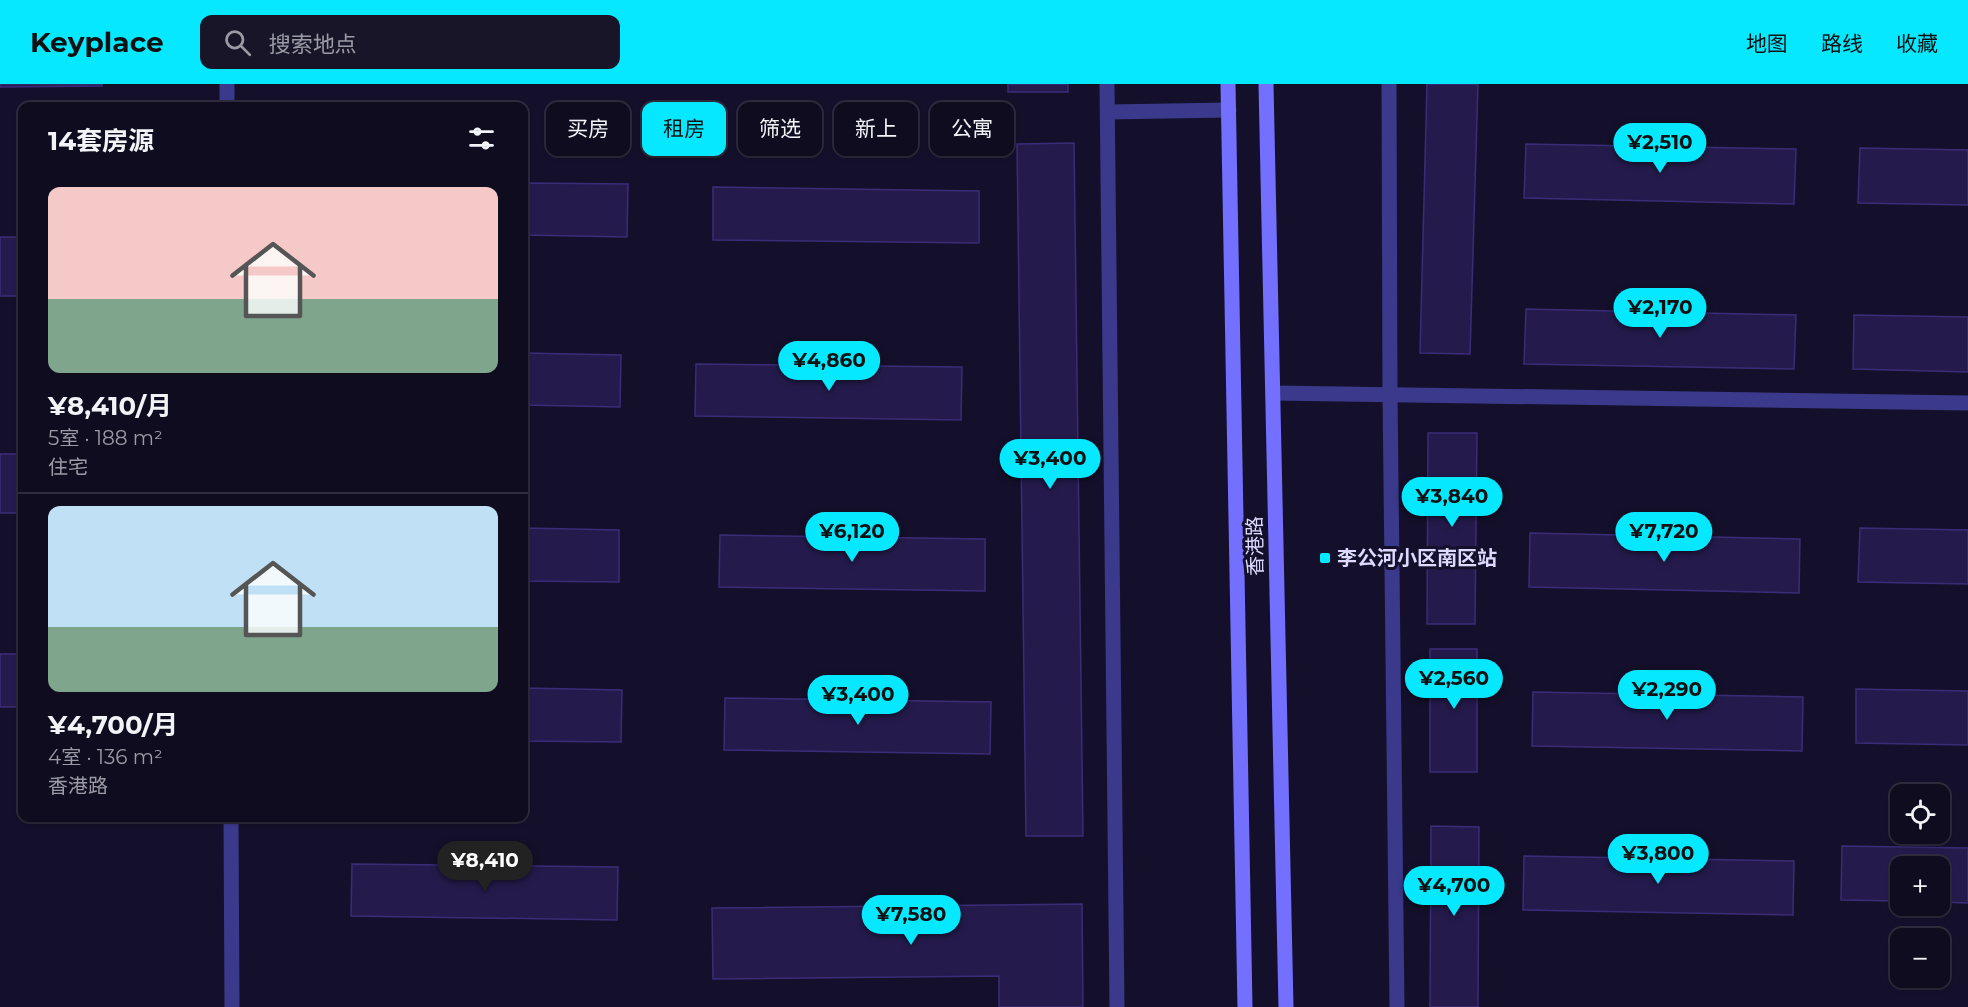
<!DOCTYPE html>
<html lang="zh">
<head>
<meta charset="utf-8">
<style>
  body { margin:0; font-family:Montserrat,"Noto Sans SC",sans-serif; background:#181529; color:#f1f3f6; height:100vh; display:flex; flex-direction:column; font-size:22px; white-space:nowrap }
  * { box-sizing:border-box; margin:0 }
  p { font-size:20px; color:#9b9ba5 }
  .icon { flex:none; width:33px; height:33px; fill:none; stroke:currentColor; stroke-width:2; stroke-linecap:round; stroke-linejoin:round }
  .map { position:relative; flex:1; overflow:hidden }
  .side { position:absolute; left:18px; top:18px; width:510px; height:720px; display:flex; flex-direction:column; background:#0f0c20; border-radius:12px; box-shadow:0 2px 4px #0004,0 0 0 2px #2f2c3e }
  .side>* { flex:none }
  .banner { position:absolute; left:546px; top:18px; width:570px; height:54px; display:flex; gap:12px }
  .fabs { position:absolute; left:1890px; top:700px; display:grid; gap:12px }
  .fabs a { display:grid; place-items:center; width:60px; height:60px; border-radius:12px; background:#0f0c20; box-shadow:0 2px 4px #0004,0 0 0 2px #2f2c3e; font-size:30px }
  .price { position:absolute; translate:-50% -51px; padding:0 14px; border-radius:21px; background:#05e8ff; color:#111; font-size:20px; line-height:39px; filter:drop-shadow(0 2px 3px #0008) }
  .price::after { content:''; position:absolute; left:50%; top:36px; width:18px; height:14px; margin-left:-9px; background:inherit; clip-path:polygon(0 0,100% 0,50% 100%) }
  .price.on { background:#222; color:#fff }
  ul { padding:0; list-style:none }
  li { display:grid; align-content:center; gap:12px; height:318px; padding:0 30px }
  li+li { border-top:2px solid #2f2c3e }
  li span { display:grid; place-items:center; height:186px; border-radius:12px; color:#555 }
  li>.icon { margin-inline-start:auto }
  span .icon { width:108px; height:108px; fill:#fffc; stroke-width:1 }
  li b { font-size:26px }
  h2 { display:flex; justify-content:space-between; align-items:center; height:72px; padding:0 30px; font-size:26px }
  .pill { padding:0 21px; border-radius:12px; background:#0f0c20; box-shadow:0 2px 4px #0004,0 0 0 2px #2f2c3e; font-size:21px; line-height:54px }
  .pill.on { background:#05e8ff; color:#111 }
  header { display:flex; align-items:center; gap:36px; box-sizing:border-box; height:84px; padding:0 30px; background:#05e8ff; color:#111 }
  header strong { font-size:28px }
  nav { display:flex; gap:33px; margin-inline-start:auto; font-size:21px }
  .search { width:420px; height:54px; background:#181529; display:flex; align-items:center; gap:15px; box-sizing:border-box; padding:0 21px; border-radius:12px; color:#9b9ba5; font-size:22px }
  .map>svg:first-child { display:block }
</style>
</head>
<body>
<header>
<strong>Keyplace</strong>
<div class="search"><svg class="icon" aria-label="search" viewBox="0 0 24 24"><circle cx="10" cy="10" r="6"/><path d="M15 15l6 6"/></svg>搜索地点</div>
<nav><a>地图</a><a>路线</a><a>收藏</a></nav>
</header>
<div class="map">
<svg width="1968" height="923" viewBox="0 0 1968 923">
  <rect width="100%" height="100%" fill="#14102b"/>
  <g fill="#241b4c" stroke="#3b2c79" stroke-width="1.5">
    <path d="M0,0h102v2l-102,1z"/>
    <rect x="1008" y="0" width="60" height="8"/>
    <path d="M1427,0h51l-8,270 -50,-1z"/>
    <path d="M1074,59l9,693h-57l-9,-692z"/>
    <path d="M1526,60l270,5 -2,55 -270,-6z"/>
    <path d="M1860,64l108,2v55l-110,-2z"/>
    <path d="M524,99l104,1 -1,53 -103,-2z"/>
    <path d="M713,103l266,4v52l-266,-3z"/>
    <rect x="0" y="153" width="22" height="59"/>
    <path d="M1526,225l270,6 -2,54 -270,-5z"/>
    <path d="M1854,231l114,2v55l-115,-3z"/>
    <path d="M524,269l97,2 -1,52 -96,-2z"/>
    <path d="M696,280l266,3 -1,53 -266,-4z"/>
    <path d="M1428,349h49l-2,191h-48z"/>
    <rect x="0" y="370" width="22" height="59"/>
    <path d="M524,444l95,2v52l-95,-1z"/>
    <path d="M1860,444l108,2v54l-110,-2z"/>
    <path d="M1530,449l270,6 -1,54 -270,-6z"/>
    <path d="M720,451l265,4v52l-266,-4z"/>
    <rect x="1430" y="565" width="47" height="123"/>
    <rect x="0" y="570" width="22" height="53"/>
    <path d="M524,604l98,2 -1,52 -97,-1z"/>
    <path d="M1856,605l112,2v54l-112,-2z"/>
    <path d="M1533,608l270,5 -1,54 -270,-5z"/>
    <path d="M725,614l266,4 -1,52 -266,-4z"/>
    <path d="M1431,742l48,1 -1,180h-48z"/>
    <path d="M1842,762l126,2v55l-28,-1v-35h-40v34l-59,-1z"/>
    <path d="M1524,772l270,5 -1,54 -270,-5z"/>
    <path d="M352,780l266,3 -1,53 -266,-4z"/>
    <path d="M1082,820l1,103h-84v-31l-286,3 -1,-71z"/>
  </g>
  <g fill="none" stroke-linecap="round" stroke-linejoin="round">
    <g stroke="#3b398b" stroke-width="15">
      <path d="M1107,0l10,923"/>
      <path d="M1389,0l1,310 7,613"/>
      <path d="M1108,28l121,-2"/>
      <path d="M1273,309l695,10"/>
    </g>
    <g stroke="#3b398b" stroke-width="15">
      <path d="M227,0v22"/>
      <path d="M231,734l1,189"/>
    </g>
    <g stroke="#7370ff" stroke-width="15">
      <path d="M1228,0l17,923"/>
      <path d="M1266,0l20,923"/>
    </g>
  </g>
  <rect fill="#05e8ff" stroke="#14102b" stroke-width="2" x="1319" y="468" width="12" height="12" rx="3"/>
  <g text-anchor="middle" stroke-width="6" stroke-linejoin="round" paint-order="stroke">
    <g font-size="20" fill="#ddd9ff" stroke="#14102b">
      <text transform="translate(1255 462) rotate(-91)" y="7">香港路</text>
    </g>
    <g font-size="20" font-weight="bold" fill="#ddd9ff" stroke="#14102b" text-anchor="start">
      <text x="1337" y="481">李公河小区南区站</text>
    </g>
  </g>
</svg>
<div class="fabs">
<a><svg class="icon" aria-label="locate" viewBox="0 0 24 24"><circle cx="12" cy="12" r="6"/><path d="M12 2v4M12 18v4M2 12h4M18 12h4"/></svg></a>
<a>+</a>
<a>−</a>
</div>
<b class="price" style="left:1660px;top:90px">¥2,510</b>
<b class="price" style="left:1660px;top:255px">¥2,170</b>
<b class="price" style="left:829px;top:308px">¥4,860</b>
<b class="price" style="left:1050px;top:406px">¥3,400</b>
<b class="price" style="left:1452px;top:444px">¥3,840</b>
<b class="price" style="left:852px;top:479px">¥6,120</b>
<b class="price" style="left:1664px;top:479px">¥7,720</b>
<b class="price" style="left:1454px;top:626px">¥2,560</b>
<b class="price" style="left:1667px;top:637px">¥2,290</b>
<b class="price" style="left:858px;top:642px">¥3,400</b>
<b class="price" style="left:1658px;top:801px">¥3,800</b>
<b class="price on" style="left:485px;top:808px">¥8,410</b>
<b class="price" style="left:1454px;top:833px">¥4,700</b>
<b class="price" style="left:911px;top:862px">¥7,580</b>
<div class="banner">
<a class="pill">买房</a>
<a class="pill on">租房</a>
<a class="pill">筛选</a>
<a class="pill">新上</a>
<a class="pill">公寓</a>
</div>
<section class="side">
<h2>14套房源<svg class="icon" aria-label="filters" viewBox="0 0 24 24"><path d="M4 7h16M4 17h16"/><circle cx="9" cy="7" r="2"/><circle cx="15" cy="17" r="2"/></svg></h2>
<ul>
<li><span style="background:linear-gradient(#f6c9c9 60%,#7fa58c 0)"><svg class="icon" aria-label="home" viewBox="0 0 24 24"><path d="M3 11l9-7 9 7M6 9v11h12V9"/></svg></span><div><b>¥8,410/月</b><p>5室 · 188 m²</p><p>住宅</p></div></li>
<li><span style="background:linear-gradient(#bfe0f5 65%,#7fa58c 0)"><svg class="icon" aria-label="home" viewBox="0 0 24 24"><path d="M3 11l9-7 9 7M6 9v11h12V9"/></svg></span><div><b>¥4,700/月</b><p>4室 · 136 m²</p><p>香港路</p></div></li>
</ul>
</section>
</div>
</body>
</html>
